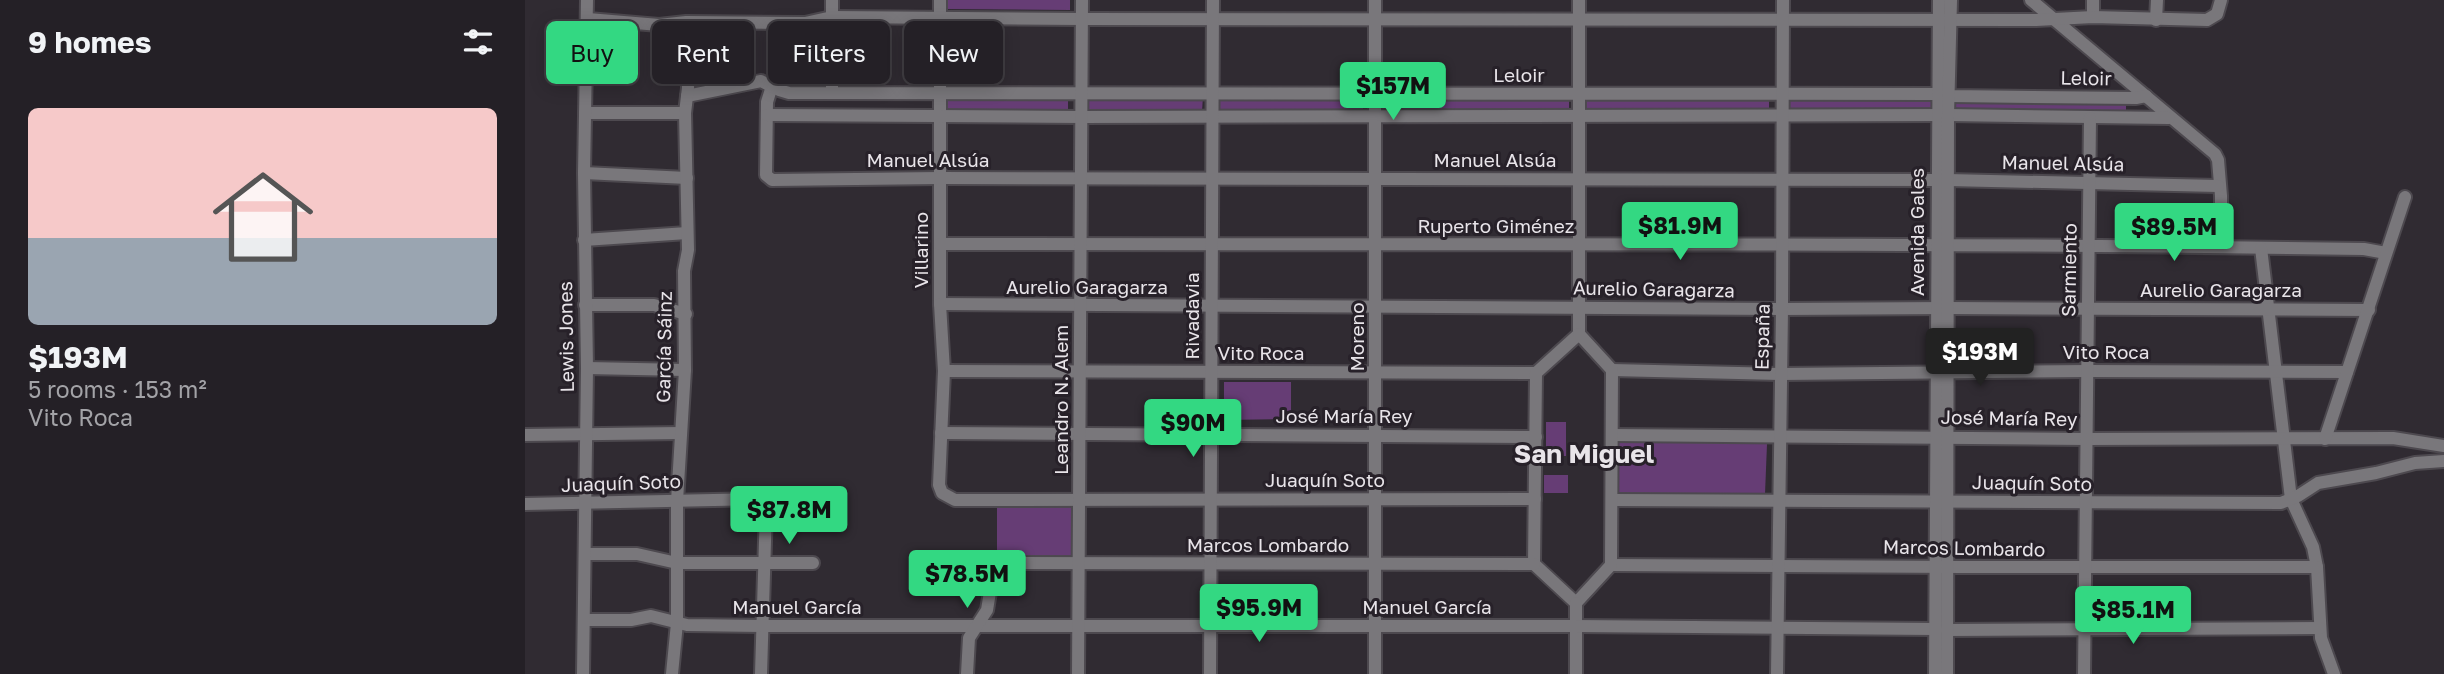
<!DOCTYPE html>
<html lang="en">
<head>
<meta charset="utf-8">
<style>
  body { margin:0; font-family:"Golos Text",sans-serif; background:#302d32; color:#f1f3f6; height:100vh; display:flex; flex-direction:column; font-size:26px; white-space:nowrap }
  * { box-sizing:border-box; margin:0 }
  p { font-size:23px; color:#a3a3a7 }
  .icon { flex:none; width:38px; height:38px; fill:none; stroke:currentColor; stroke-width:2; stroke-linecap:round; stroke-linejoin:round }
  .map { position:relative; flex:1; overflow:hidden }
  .drawer { display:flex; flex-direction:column; background:#242026; width:525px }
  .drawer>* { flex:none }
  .top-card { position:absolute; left:21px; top:21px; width:665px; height:63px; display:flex; gap:14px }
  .price { position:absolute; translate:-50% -60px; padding:0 16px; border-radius:7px; background:#33d882; color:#111; font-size:23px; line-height:46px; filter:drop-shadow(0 2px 4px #0008) }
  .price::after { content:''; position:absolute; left:50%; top:42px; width:21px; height:16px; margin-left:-10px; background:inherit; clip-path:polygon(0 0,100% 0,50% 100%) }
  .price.active { background:#222; color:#fff }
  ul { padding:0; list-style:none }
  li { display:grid; align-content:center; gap:14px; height:371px; padding:0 28px }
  li span { display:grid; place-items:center; height:217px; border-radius:10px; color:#555 }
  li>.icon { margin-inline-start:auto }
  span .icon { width:126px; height:126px; fill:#fffc; stroke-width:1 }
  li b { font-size:30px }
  h2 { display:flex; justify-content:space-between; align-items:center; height:84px; padding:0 28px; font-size:30px }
  .pill { padding:0 24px; border-radius:10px; background:#242026; box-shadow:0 4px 18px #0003,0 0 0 2px #413e43; font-size:24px; line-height:63px }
  .pill.active { background:#33d882; color:#111 }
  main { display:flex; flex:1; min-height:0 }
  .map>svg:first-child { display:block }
</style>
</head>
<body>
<main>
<section class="drawer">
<h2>9 homes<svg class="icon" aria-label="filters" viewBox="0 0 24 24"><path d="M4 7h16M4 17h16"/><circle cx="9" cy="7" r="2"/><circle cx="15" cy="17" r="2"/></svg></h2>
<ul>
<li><span style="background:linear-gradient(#f6c9c9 60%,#9aa5b1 0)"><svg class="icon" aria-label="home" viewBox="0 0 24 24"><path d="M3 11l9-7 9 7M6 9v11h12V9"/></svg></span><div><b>$193M</b><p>5 rooms · 153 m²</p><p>Vito Roca</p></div></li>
</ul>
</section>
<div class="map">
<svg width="1919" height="674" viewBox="0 0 1919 674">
  <rect width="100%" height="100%" fill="#302b32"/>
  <g fill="#663d75">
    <path d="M417,0h128v10l-128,-1z"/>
    <rect x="422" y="96" width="121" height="14"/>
    <path d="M560,96l118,1 -1,14 -117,-1z"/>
    <rect x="690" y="97" width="148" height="13"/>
    <rect x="856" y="97" width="188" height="13"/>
    <path d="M1057,97l187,1v13h-187z"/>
    <path d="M1263,97l143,1v13l-143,-1z"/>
    <path d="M1427,99l174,1v13h-174z"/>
    <path d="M699,382h67v37l-67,1z"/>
    <rect x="1021" y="422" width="20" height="34"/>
    <path d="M1093,441h147l2,3 -2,50 -147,-1 -2,-4v-42z"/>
    <rect x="1019" y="475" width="24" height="18"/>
    <path d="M472,503h74v56l-74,-1z"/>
  </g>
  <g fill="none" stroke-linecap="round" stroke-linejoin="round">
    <g stroke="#4d494f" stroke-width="16">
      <g id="minor">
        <path d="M415,0v304l4,67 -5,114 3,8 13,7 580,-1"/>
        <path d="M1506,0l184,154 3,6 3,36v51"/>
        <path d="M1568,0v17"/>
        <path d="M63,19l71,6 27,-3 119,1 27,-6 250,2 954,1 57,-3 114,3 10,-6 4,-14"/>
        <path d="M1631,20l1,-20"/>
        <path d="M247,86l-5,16 -1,73 6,5 168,-2 1008,2 270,6"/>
        <path d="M307,93v-93"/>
        <path d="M162,96l74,-15 18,9 10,3 1148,1 12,2 187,2 10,-2"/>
        <path d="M60,113h100"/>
        <path d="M242,115l314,2 867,-2 221,3"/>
        <path d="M59,173l103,5"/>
        <path d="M59,240l103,-7"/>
        <path d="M415,244c475,1 950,-2 1424,5l22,4"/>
        <path d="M1736,248l30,251 22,48 4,20 4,71 13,36"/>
        <path d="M415,304l842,5 166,-1 421,2"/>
        <path d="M60,305h69l32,9"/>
        <path d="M1054,334v-334"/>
        <path d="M62,368l98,2"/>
        <path d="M1087,370l169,4 306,-3 260,1"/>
        <path d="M419,371l592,2"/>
        <path d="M416,433l595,4"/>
        <path d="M0,435l156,-2"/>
        <path d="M1088,435l473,4 307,-1 51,8"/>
        <path d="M1800,439l80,-242"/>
        <path d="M1087,500l669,3 17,-7 20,-13 58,-10 39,-10 29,-2"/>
        <path d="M0,504l236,-5 4,4 1,5 -5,166"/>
        <path d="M60,554h52l40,9h136"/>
        <path d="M1086,565c235,2 471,3 706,2"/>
        <path d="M1051,603l-42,-39 2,-191 43,-39"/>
        <path d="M1051,603l35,-38 1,-195 -33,-36"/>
        <path d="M1051,603v71"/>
        <path d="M60,620h46l20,-4 36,9 74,1h815l359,3"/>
        <path d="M1422,630l373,-2"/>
        <path d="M58,674l4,-306 -3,-195 3,-173"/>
        <path d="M147,674l5,-51v-122l8,-131 -1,-99 4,-21 -3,-137 3,-25 -1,-44 -3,-12 -8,-7"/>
        <path d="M442,674l2,-36 18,-28 6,-36 8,-11 533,1"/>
        <path d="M553,674l4,-674"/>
        <path d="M685,674l3,-674"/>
        <path d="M850,674v-674"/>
        <path d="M1252,674l5,-365 1,-309"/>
        <path d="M1410,674l4,-674"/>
        <path d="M1422,674l1,-559 3,-115"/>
        <path d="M1559,674l6,-556"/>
      </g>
    </g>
    <use href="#minor" stroke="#79777b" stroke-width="12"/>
  </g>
  <g text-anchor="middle" stroke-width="6" stroke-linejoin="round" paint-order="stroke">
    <g font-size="19" fill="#e8e4e9" stroke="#272129">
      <text x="994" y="82">Leloir</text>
      <text transform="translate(1561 78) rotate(1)" y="7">Leloir</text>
      <text x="403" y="167">Manuel Alsúa</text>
      <text x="970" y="167">Manuel Alsúa</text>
      <text transform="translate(1538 163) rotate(1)" y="7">Manuel Alsúa</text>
      <text x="971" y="233">Ruperto Giménez</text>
      <text transform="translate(1392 232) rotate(-90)" y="7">Avenida Gales</text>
      <text transform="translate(396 250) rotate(-90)" y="7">Villarino</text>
      <text transform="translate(1544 270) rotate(-89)" y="7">Sarmiento</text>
      <text x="562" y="294">Aurelio Garagarza</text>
      <text transform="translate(1129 289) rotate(1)" y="7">Aurelio Garagarza</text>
      <text x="1696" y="297">Aurelio Garagarza</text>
      <text transform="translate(667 316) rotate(-90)" y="7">Rivadavia</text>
      <text transform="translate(41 337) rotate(-91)" y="7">Lewis Jones</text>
      <text transform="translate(832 337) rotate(-90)" y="7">Moreno</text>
      <text transform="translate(1237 337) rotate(-89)" y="7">España</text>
      <text transform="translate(139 347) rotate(-89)" y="7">García Sáinz</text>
      <text x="1581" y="359">Vito Roca</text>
      <text x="736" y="360">Vito Roca</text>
      <text transform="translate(536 400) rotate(-90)" y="7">Leandro N. Alem</text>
      <text x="819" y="423">José María Rey</text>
      <text transform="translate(1484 418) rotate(1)" y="7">José María Rey</text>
      <text x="800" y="487">Juaquín Soto</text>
      <text transform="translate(96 483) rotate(-2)" y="7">Juaquín Soto</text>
      <text transform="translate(1507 483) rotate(1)" y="7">Juaquín Soto</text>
      <text x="743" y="552">Marcos Lombardo</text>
      <text transform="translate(1439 548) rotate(1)" y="7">Marcos Lombardo</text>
      <text x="272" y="614">Manuel García</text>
      <text x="902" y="614">Manuel García</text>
    </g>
    <g font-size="26" font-weight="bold" fill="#e8e4e9" stroke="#272129">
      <text x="1059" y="463">San Miguel</text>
    </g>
  </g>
</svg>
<b class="price" style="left:868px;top:122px">$157M</b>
<b class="price" style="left:1155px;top:262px">$81.9M</b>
<b class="price" style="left:1649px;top:263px">$89.5M</b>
<b class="price active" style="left:1455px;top:388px">$193M</b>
<b class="price" style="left:668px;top:459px">$90M</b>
<b class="price" style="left:264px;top:546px">$87.8M</b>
<b class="price" style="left:442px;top:610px">$78.5M</b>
<b class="price" style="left:734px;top:644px">$95.9M</b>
<b class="price" style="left:1608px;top:646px">$85.1M</b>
<div class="top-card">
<a class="pill active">Buy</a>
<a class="pill">Rent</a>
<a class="pill">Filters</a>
<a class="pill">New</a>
</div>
</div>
</main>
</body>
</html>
